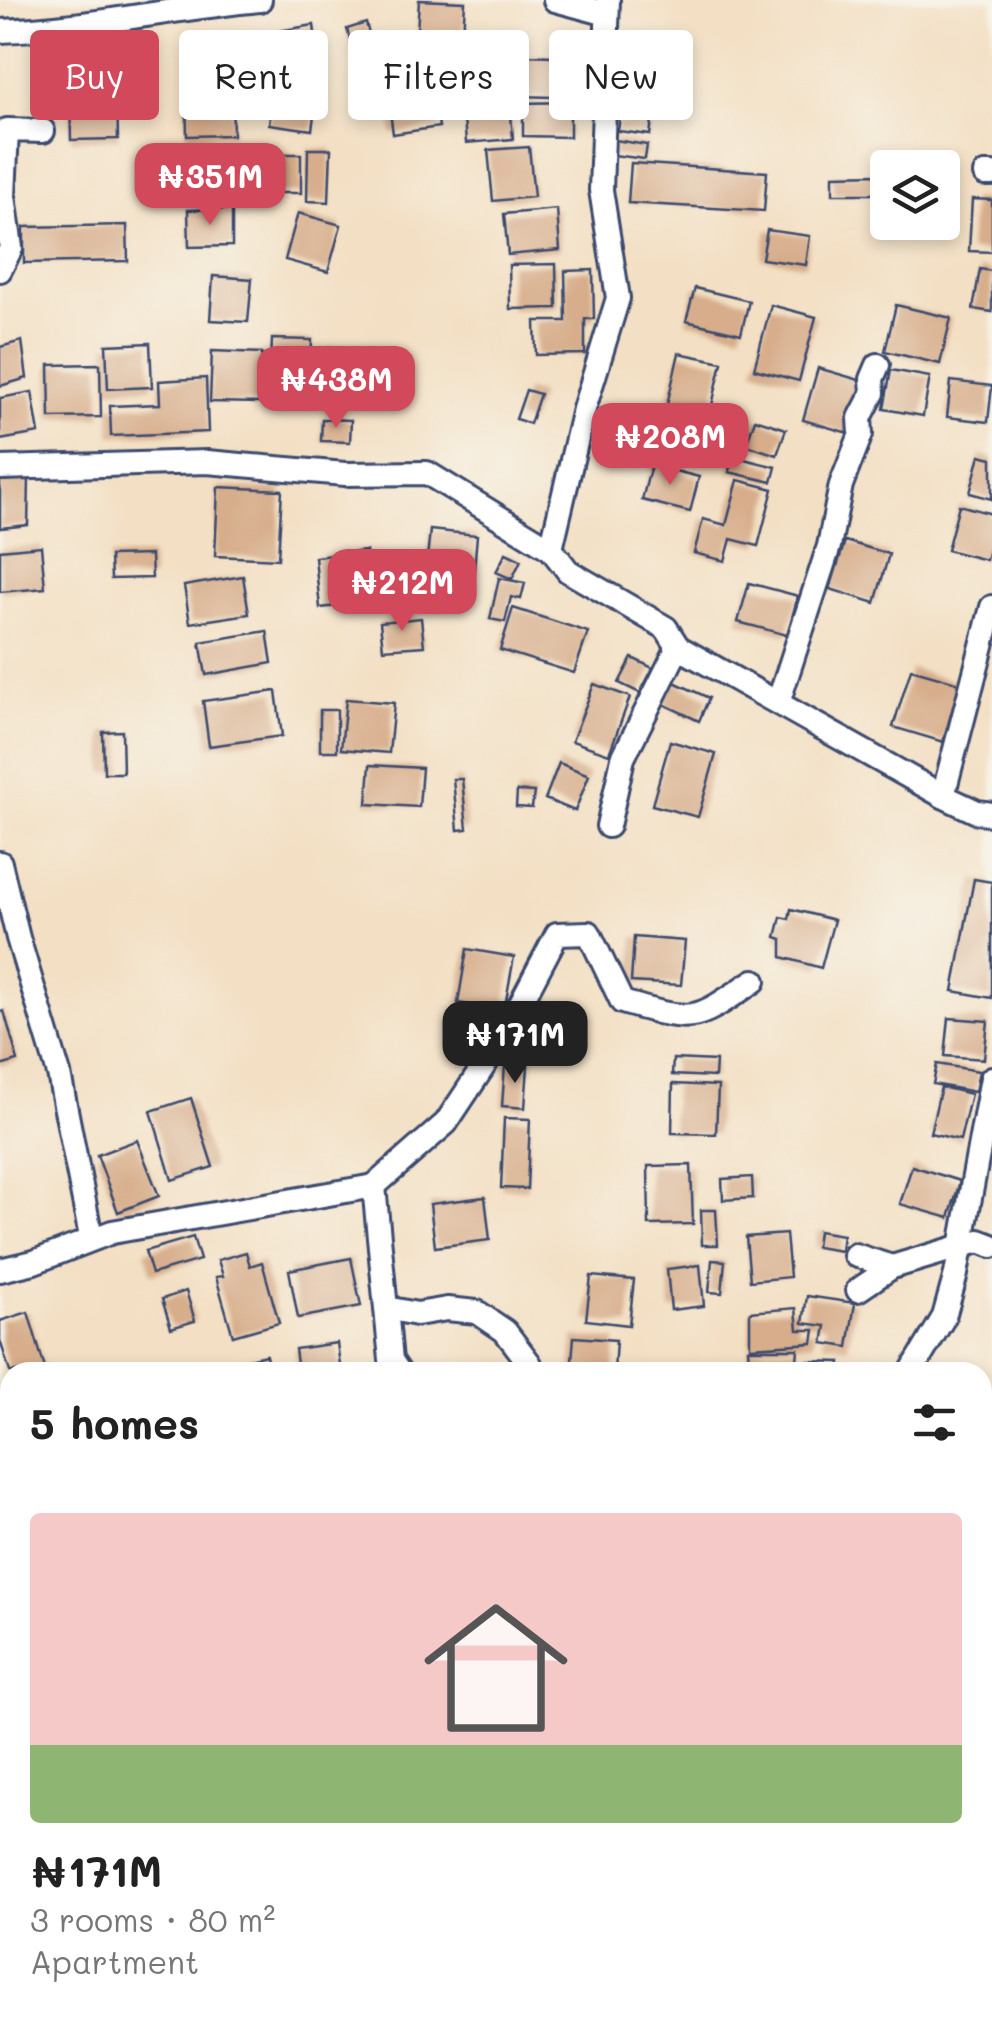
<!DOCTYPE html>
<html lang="en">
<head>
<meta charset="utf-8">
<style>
  body { margin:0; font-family:Mali,sans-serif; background:#f2f2f2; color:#222; height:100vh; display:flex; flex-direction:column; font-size:38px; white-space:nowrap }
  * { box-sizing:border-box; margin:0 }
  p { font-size:32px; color:#767676 }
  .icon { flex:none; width:55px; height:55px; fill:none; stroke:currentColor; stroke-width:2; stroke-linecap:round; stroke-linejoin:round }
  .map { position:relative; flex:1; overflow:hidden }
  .sheet { position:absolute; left:0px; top:1362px; width:992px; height:672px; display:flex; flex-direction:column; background:#fff; border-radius:30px 30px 0 0; box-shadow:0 5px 15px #0003 }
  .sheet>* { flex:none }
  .top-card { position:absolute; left:30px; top:30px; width:932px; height:90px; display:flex; gap:20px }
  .buttons { position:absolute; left:870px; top:150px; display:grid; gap:20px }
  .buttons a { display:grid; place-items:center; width:90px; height:90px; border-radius:10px; background:#fff; box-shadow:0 5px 15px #0003; font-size:50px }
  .price { position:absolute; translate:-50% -85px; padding:0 22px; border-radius:20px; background:#d1495b; color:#fff; font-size:32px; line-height:65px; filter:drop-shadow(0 2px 5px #0008) }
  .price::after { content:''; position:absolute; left:50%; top:60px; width:30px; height:22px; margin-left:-15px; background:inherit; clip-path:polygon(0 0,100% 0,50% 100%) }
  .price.active { background:#222; color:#fff }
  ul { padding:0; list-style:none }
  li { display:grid; align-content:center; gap:20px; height:530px; padding:0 30px }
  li+li { border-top:2px solid #e0e0e0 }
  li span { display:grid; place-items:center; height:310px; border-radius:10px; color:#555 }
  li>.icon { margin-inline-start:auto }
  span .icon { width:180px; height:180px; fill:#fffc; stroke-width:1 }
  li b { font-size:42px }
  h2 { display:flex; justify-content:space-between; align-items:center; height:120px; padding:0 30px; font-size:42px }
  .pill { padding:0 35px; border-radius:10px; background:#fff; box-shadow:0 5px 15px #0003; font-size:35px; line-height:90px }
  .pill.active { background:#d1495b; color:#fff }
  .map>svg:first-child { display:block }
</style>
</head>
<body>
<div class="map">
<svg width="992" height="2033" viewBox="0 0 992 2033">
  <rect width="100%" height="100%" fill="#f7f3e8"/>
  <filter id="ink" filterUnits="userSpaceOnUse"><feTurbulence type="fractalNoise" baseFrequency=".01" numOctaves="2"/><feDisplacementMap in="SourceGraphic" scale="20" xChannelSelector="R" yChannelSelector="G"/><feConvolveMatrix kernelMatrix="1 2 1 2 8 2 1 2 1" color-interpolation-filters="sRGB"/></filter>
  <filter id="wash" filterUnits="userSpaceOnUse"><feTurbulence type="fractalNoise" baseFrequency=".0048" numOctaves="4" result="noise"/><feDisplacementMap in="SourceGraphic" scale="40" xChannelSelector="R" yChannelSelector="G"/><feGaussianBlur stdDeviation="2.25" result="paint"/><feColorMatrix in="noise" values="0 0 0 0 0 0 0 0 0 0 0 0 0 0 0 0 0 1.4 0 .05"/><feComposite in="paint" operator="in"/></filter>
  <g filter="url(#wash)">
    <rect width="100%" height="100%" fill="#f3dfc3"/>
    <g id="blocks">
      <g fill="#d7ad8b">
        <path d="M419,0l46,2 -3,49 -46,-2z"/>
        <path d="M366,23l12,44 -19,5 -12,-43z"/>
        <path d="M314,25l6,47 -41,6 -7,-46z"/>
        <path d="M87,44h25v41h-24z"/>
        <path d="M472,53l2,39 -33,2 -2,-40z"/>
        <path d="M484,54l70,2 -1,41 -71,-2z"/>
        <path d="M615,61l33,5 -2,14 -32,-4z"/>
        <path d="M275,81l43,6 -6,43 -43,-6z"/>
        <path d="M433,82l6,45 -46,7 -6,-45z"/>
        <path d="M232,91l1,44 -46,1 -1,-44z"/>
        <path d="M117,95l1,44 -47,1 -1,-44z"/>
        <path d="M510,102l3,37 -47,4 -3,-38z"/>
        <path d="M570,102v35l-47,-1v-33z"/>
        <path d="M620,116l32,4 -2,15 -32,-4z"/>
        <path d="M615,140l32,5 -2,14 -32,-4z"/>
        <path d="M529,147l5,50 -41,4 -5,-51z"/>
        <path d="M308,149h23l-2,53 -22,-1z"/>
        <path d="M188,152l43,2 -1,37 -43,-2z"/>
        <rect x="265" y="154" width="36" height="39"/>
        <path d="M631,163l136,9 -3,39 -136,-8z"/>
        <path d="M879,174l1,20h-47v-19z"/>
        <path d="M972,199l20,1v52l-23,-1z"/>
        <path d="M232,209v37l-43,1 -1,-37z"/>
        <path d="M557,209l3,41 -52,5 -4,-41z"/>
        <path d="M298,213l43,12 -13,47 -43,-12z"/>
        <path d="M127,225l1,36 -104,2v-36z"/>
        <path d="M767,230l43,6 -4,29 -44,-6z"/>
        <path d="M556,264l1,44 -47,1 -1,-44z"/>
        <path d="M980,269l12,2v41l-19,-3z"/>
        <path d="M593,270l1,49h-9v35l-49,1 -1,-34h31l-1,-50z"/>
        <path d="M213,276l39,3 -4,43 -38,-2z"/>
        <path d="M695,288l54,13 -8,33 -55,-13z"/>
        <path d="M771,305l45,12 -17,64 -45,-12z"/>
        <path d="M896,305l55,13 -11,46 -55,-13z"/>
        <path d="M272,339l40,1 -2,46 -40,-1z"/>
        <path d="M22,341l5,37 -27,8v-39z"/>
        <path d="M150,343l2,44 -44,2 -2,-44z"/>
        <path d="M329,347l37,8 -9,44 -37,-8z"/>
        <path d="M212,351l50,2 -2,50 -50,-1z"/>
        <path d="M679,353l43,9 -23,100 -43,-10z"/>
        <path d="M100,364l1,53 -51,1 -1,-53z"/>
        <path d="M818,368l45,13 -15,52 -45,-13z"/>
        <path d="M891,370l39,7 -7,39 -39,-7z"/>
        <path d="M206,378l2,54 -97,4 -1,-30 50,-2 -1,-23z"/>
        <path d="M951,381l41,5 -4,36 -41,-5z"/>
        <path d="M526,390l14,4 -10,30 -14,-5z"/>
        <path d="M32,392l7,41 -39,7v-42z"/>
        <path d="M322,419l29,1 -1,22 -29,-1z"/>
        <path d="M755,419l31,10 -9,26 -31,-10z"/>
        <path d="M980,455l12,3v41l-22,-6z"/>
        <path d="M732,456l44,11 -4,15 -43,-10z"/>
        <path d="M651,465l48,12 -9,35 -48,-12z"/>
        <path d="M29,478l-1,47 -28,3v-47z"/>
        <path d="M738,480l35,9 -15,57 -27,-7 -6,22 -31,-8 9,-34 23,6z"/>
        <path d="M218,487l64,3 -4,69 -63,-3z"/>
        <path d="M959,505l33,9v25l-6,21 -39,-10z"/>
        <path d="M430,530l47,5 -4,47 -48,-5z"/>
        <path d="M845,541l44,13 -14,49 -45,-14z"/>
        <path d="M41,546l4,42 -45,4v-42z"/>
        <path d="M366,551l5,51 -51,6 -5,-51z"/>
        <path d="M506,553l15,7 -9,19 -16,-7z"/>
        <path d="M151,555l1,23 -41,1 -1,-23z"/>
        <path d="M243,576l6,38 -59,9 -6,-37z"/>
        <path d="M499,578l26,5 -4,16 -10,-2 -6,25 -15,-3z"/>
        <path d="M749,583l49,13 -11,39 -49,-13z"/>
        <path d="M513,608l75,24 -14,41 -74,-23z"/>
        <path d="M421,618l3,28 -41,3 -3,-27z"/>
        <path d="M267,631l5,32 -66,12 -6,-33z"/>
        <path d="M632,658l21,10 -13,25 -21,-10z"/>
        <path d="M911,669l49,14 -17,59 -50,-15z"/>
        <path d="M674,682l35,16 -10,23 -36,-17z"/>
        <path d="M594,684l36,13 -21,57 -37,-13z"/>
        <path d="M276,691l6,45 -73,10 -6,-45z"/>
        <path d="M346,699l48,4 -5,50 -48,-4z"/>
        <rect x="320" y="710" width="17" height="41"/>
        <path d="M122,731l1,42h-19l-1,-41z"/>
        <path d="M670,741l46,13 -18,63 -46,-12z"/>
        <path d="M559,763l30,12 -14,36 -30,-12z"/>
        <path d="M370,765l52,3 -3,39 -52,-3z"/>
        <path d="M453,779h9l5,50 -9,1z"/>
        <path d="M517,791l17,1 -2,16 -16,-1z"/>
        <path d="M974,879l18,3v116l-39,-7z"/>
        <path d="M791,909l43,11 -13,48 -39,-11v-18l-6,-2 5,-20 8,2z"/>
        <path d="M634,937l51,4 -4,44 -50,-3z"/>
        <path d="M467,949l47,8 -10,54 -46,-8z"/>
        <path d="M4,1011l14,50 -18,5v-54z"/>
        <path d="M949,1018l39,3 -4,38 -39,-3z"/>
        <path d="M673,1059l43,2 -1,16 -43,-2z"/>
        <path d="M937,1064l42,7 -4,21 -42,-8z"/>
        <path d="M505,1065l23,1 -3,42 -23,-2z"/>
        <path d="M673,1084l45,2 -2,48 -44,-1z"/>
        <path d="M941,1087l30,7 -11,46 -30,-7z"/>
        <path d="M191,1098l22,69 -41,13 -21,-69z"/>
        <path d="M504,1118l26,1 -3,70 -26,-1z"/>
        <path d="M137,1140l22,56 -41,16 -21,-57z"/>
        <path d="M691,1165l2,59 -44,1 -1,-59z"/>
        <path d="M912,1166l48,15 -11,37 -49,-14z"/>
        <path d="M752,1177l1,21 -30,2 -1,-21z"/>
        <path d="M485,1197l5,43 -55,7 -5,-43z"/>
        <path d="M701,1210h15l2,35h-16z"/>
        <path d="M818,1231l25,4 -2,16 -25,-4z"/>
        <path d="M786,1234l4,43 -40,4 -4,-44z"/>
        <path d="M193,1237l7,23 -48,14 -7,-23z"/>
        <path d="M246,1252l4,14 12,-4 17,61 -46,13 -17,-59 7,-1 -5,-16z"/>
        <path d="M351,1258l10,48 -63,12 -9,-48z"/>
        <path d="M712,1260l13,1 -3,32 -13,-1z"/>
        <path d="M700,1265l4,41 -33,4 -4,-41z"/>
        <path d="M591,1276l43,4 -5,45 -43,-5z"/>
        <path d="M186,1291l9,30 -24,7 -9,-29z"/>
        <path d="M807,1296l48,7 -7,44 -25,-4 3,-17 -23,-3z"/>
        <path d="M796,1308l2,22h17l-2,13 -63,4v-35z"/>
        <path d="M28,1312l18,60h-36l-10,-32v-19z"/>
        <path d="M574,1337l42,3 -2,32h-43z"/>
        <path d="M337,1343l4,29h-43l-3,-23z"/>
        <path d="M748,1349h50l-2,23h-46z"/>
        <path d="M266,1355l3,17h-56l-1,-5z"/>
        <path d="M808,1361l33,1 -1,10h-33z"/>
        <path d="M982,1441l10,1v31l-10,-1z"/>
        <rect x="982" y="1484" width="10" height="61"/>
        <path d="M992,1590v54l-10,1v-54z"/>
        <path d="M992,1658v50l-10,1v-50z"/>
        <path d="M992,1718v54h-2l-8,-52z"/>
        <path d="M10,1719v54l-10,2v-54z"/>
        <path d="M772,2025h51l1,8h-51z"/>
        <path d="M935,2025h37l1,7 -37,1z"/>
      </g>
    </g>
  </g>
  <g filter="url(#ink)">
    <use href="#blocks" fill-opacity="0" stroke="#3b496d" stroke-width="2.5"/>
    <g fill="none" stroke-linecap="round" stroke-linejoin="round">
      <g stroke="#3b496d" stroke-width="28">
        <g id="minor">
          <path d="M555,0l52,14"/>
          <path d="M0,31c87,-3 173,-23 260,-31"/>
          <path d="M985,174h7"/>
          <path d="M0,270l11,-22 -7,-52 3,-66 36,1"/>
          <path d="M0,468l207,-6 138,12 82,-1 124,76 17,22 98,57 12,19 265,149 34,16 15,2"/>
          <path d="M551,549l33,-140 34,-111 -17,-108 7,-190"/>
          <path d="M778,703l51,-157 12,-61 20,-51 -1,-16 13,-25 -1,-14 6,-14"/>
          <path d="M943,796l49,-189"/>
          <path d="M608,826l15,-68 55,-111"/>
          <path d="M0,863l18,75 41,136 32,163"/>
          <path d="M374,1186l72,-63 57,-86 54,-103 32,-1 33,69c73,21 70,21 132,-21"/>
          <path d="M855,1255l37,12"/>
          <path d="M0,1270l34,-8 78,-30 262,-46 17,174 8,12"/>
          <path d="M858,1290l34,-23 87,-26 13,5"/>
          <path d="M386,1308l31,6 30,-5 30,3 28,19 25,33 -1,8"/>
          <path d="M911,1372l33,-55 12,-43 36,-196"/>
          <path d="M982,1424l10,1"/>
          <path d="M0,1684l10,-2"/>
          <path d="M982,1828l10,5"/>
          <path d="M872,2025l5,8"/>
          <path d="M913,2025l2,8"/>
          <path d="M713,2033l1,-8"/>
        </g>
      </g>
      <use href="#minor" stroke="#fff" stroke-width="22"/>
    </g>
  </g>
</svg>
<div class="buttons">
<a><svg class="icon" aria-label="layers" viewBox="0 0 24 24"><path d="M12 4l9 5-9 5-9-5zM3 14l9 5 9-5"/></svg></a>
</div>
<b class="price" style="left:210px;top:228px">₦351M</b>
<b class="price" style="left:336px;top:431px">₦438M</b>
<b class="price" style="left:670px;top:488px">₦208M</b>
<b class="price" style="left:402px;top:634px">₦212M</b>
<b class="price active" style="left:515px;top:1086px">₦171M</b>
<div class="top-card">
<a class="pill active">Buy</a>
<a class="pill">Rent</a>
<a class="pill">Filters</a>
<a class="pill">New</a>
</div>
<section class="sheet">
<h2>5 homes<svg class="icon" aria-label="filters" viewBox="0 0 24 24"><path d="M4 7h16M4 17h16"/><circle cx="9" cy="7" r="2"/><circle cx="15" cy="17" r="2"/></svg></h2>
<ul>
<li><span style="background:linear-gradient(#f6c9c9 75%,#8fb573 0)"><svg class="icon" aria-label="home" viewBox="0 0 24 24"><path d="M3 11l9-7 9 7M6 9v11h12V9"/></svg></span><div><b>₦171M</b><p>3 rooms · 80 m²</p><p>Apartment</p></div></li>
</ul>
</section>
</div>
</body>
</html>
